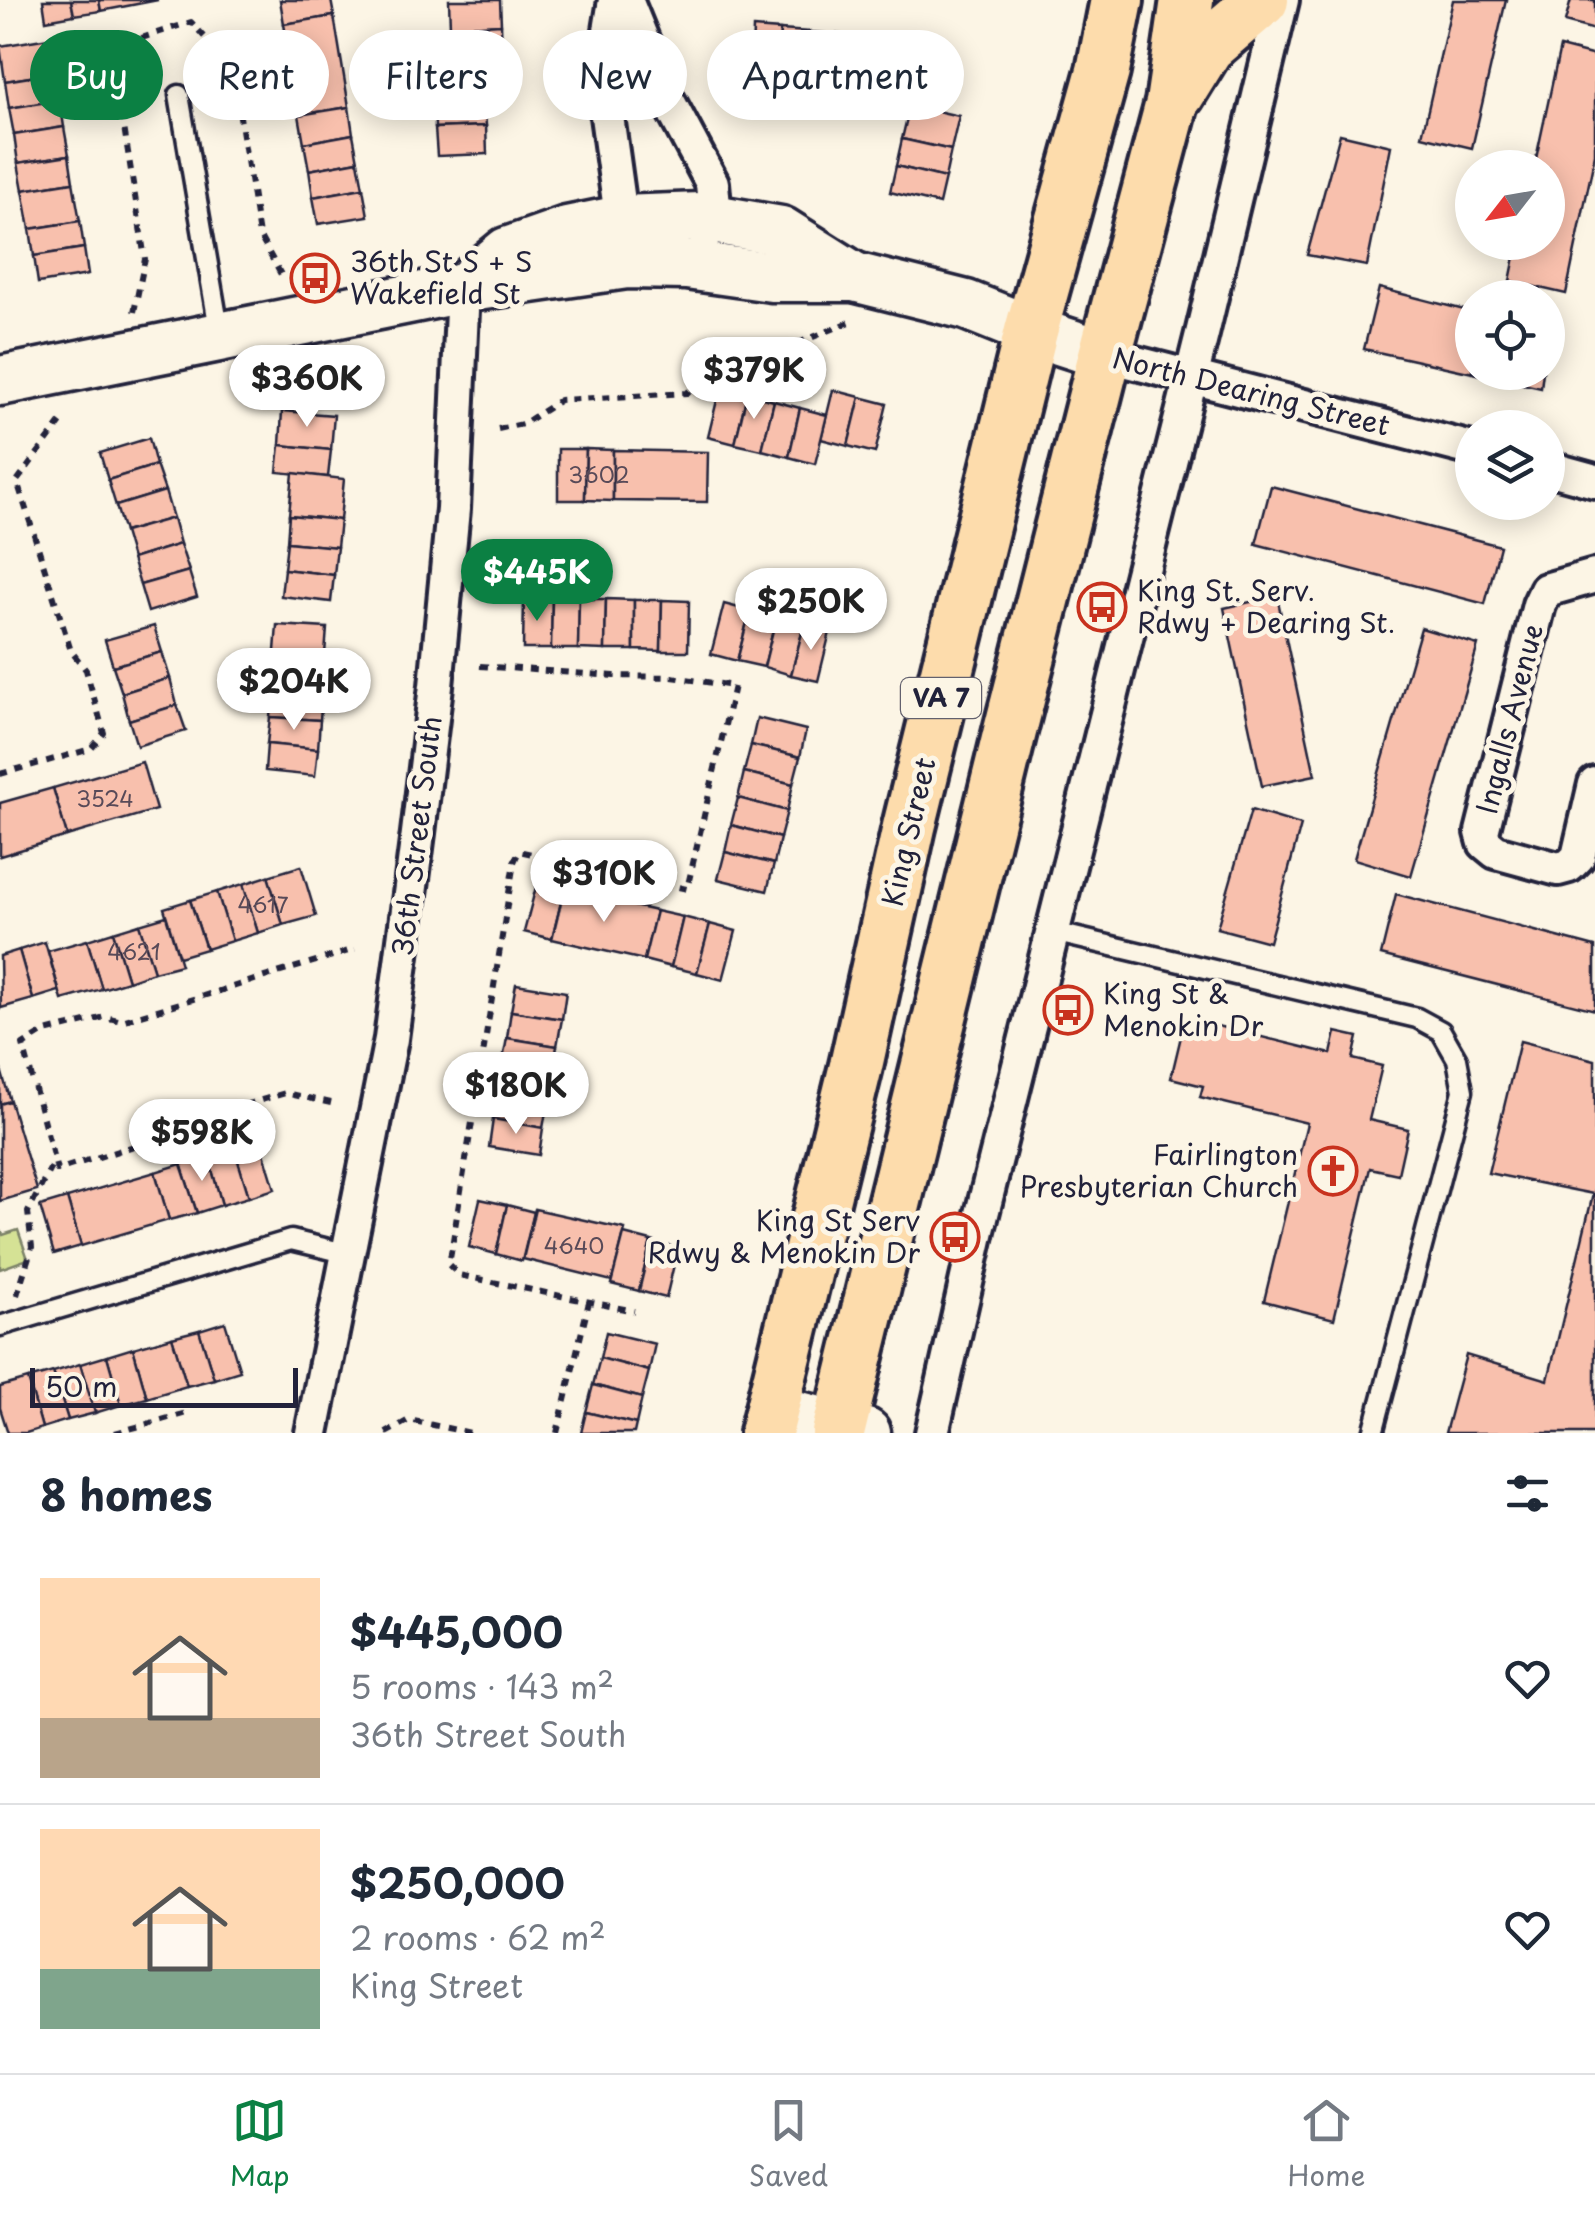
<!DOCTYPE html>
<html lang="en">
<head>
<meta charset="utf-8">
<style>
  body { margin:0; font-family:"Playpen Sans",sans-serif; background:#f6f6f7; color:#1f2937; height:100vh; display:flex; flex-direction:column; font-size:38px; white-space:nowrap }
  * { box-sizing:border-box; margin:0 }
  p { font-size:32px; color:#747a83 }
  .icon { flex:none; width:55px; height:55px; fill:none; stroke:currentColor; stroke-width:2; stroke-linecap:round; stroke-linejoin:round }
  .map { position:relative; height:1433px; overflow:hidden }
  .panel { display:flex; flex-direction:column; background:#fff; flex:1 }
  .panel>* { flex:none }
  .banner { position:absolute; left:30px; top:30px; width:1000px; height:90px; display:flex; gap:20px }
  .needle { width:65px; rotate:239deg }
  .tools { position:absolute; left:1455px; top:150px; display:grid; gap:20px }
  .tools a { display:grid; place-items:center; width:110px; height:110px; border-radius:50%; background:#fff; box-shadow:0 5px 25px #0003; font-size:50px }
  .scale { position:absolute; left:30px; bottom:25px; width:268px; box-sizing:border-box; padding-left:10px; border:5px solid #22223b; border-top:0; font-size:28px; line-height:35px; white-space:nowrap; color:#22223b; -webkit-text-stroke:8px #fcf5e5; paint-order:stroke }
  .price { position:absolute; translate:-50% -85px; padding:0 22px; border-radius:35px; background:#fff; color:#222; font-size:32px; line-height:65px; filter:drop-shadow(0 2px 5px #0008) }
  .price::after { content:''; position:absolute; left:50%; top:60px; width:30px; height:22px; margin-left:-15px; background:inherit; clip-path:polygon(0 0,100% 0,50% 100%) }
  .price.active { background:#0b8043; color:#fff }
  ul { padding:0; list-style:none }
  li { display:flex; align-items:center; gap:30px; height:250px; padding:0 40px }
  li+li { border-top:2px solid #e0e1e3 }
  li span { display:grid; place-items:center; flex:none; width:280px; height:200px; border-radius:0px; color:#555 }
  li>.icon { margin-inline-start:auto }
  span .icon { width:120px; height:120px; fill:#fffc; stroke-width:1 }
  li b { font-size:42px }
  h2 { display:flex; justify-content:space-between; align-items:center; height:120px; padding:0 40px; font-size:42px }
  .tag { padding:0 35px; border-radius:45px; background:#fff; box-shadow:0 5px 25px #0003; font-size:35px; line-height:90px }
  .tag.active { background:#0b8043; color:#fff }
  .dock { display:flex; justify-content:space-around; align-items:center; height:140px; border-top:2px solid #e0e1e3; background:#fff; font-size:28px; color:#747a83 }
  .dock a { display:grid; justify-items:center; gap:5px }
  .dock .active { color:#0b8043 }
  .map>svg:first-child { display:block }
</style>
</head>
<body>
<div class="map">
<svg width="1595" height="1433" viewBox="0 0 1595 1433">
  <rect width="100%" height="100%" fill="#fcf5e5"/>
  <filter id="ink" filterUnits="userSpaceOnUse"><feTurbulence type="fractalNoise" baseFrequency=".01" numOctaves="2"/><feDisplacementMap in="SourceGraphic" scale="20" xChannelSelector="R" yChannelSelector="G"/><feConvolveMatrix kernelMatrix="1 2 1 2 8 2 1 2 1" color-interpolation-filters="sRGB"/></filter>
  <g filter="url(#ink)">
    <path fill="#d5e295" stroke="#7c8268" stroke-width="2.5" d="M0,1229l3,6 15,-5 10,29 -28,10z"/>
    <g fill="#f8c0ad" stroke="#22223b" stroke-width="2.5">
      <path d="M43,0h28l3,15 -28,5z"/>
      <path d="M71,0h28l2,11 -27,4z"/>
      <path d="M99,0h59l-57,11z"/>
      <path d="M280,0h51l3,16 -50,8z"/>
      <path d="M449,0h51l1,24 -51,3z"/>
      <path d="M1453,0h53l-34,148 -50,-12z"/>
      <path d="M1571,0h24v30l-30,-8z"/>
      <path d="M334,16l15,91 -50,8 -15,-91z"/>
      <path d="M501,24l1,28 -51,2 -1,-27z"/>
      <path d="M753,28l27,2 -2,51 -27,-2z"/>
      <path d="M780,30l29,2 -4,51 -27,-2z"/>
      <path d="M809,32l27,2 -4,50 -27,-1z"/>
      <path d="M836,34l27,1 -3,51 -28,-2z"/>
      <path d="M863,35l28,2 -3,51 -28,-2z"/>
      <path d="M891,37l27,2 -3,51 -27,-2z"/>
      <path d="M49,38l6,35 -50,8 -5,-35z"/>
      <path d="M1560,47l35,9v98l-29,140 -56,-13 8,-39h30v-74h-14z"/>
      <path d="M502,52l2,40 -52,2 -1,-40z"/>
      <path d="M55,73l5,27 -51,8 -4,-27z"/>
      <path d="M484,93l2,33 -51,2 -1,-33z"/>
      <path d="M60,100l4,27 -50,8 -5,-27z"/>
      <path d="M910,105l49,11 -8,34 -49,-11z"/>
      <path d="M349,107l4,27 -49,9 -5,-28z"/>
      <path d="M486,126l1,28 -50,2 -2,-28z"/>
      <path d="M64,127l5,28 -51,8 -4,-28z"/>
      <path d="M353,134l5,27 -49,9 -5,-27z"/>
      <path d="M1340,134l51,12 -24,120 -60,-11z"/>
      <path d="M902,139l49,11 -6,28 -49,-12z"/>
      <path d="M69,155l4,27 -50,8 -5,-27z"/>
      <path d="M358,161l5,27 -50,9 -4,-27z"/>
      <path d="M896,166l49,12 -6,26 -49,-12z"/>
      <path d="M73,182l7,39 -50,8 -7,-39z"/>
      <path d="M363,188l5,28 -50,8 -5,-27z"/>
      <path d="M80,221l4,27 -50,8 -4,-27z"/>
      <path d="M84,248l4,27 -50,8 -4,-27z"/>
      <path d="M1379,288l93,24v60h71l-2,16 -177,-39z"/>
      <path d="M720,388l27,6 -12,50 -27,-7z"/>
      <path d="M833,390l27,7 -12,49 -27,-7z"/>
      <path d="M747,394l27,7 -12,49 -27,-6z"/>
      <path d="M860,397l27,7 -12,49 -27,-7z"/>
      <path d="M774,401l26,7 -11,49 -27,-7z"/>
      <path d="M800,408l27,7 -12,49 -26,-7z"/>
      <path d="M282,411l52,4 -3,35 -51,-5z"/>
      <path d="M149,438l7,27 -48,15 -8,-27z"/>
      <path d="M280,445l51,5 -3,27 -51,-5z"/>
      <path d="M558,449h28l-1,51h-27z"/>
      <path d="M586,449l27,1v51l-28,-1z"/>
      <path d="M613,450l95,2 -1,50 -94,-1z"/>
      <path d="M156,465l9,26 -49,15 -8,-26z"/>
      <path d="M293,473l51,6 -4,41 -51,-5z"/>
      <path d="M1271,486l229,60 -15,58 -229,-60z"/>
      <path d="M165,491l8,27 -49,14 -8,-26z"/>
      <path d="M289,515l51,5 -3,27 -50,-5z"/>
      <path d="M173,518l7,26 -48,15 -8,-27z"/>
      <path d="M287,542l50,5 -3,28 -50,-6z"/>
      <path d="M180,544l9,27 -49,14 -8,-26z"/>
      <path d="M284,569l50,6 -3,27 -50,-6z"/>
      <path d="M189,571l8,26 -49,15 -8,-27z"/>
      <path d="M1277,596l38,179 -53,11 -38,-178z"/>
      <path d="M524,598h28l-1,51h-28z"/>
      <path d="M552,598l27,1 -1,50h-27z"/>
      <path d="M579,599h27l-1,51 -27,-1z"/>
      <path d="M606,599l28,1v50h-29z"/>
      <path d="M634,600h28l-1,51 -27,-1z"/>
      <path d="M662,600l27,1 -1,50h-27z"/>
      <path d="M724,604l26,7 -13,50 -26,-7z"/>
      <path d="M750,611l26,7 -12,49 -27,-6z"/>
      <path d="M776,618l28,7 -13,50 -27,-8z"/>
      <path d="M277,625l50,3 -7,92 -50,-3z"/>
      <path d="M804,625l26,7 -12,49 -27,-6z"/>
      <path d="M154,626l8,26 -49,14 -8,-26z"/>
      <path d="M1421,628l57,17 -67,231 -57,-17z"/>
      <path d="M162,652l8,26 -48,15 -9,-27z"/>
      <path d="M170,678l7,27 -48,15 -7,-27z"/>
      <path d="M177,705l9,26 -49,15 -8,-26z"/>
      <path d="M270,717l50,3 -2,29 -51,-5z"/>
      <path d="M757,718l49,12 -6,27 -49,-12z"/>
      <path d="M267,744l51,5 -3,27 -50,-5z"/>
      <path d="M751,745l49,12 -7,27 -49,-12z"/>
      <path d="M142,762l14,48 -89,26 -14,-48z"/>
      <path d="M744,772l49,12 -6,27 -49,-13z"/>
      <path d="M53,788l14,48 -67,20v-53z"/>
      <path d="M738,798l49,13 -7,27 -49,-13z"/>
      <path d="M1251,810l50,15 -32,117 -52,-14z"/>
      <path d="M731,825l49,13 -6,26 -49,-12z"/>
      <path d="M725,852l49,12 -7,27 -49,-12z"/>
      <path d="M301,866l15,50 -33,9 -15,-49z"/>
      <path d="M268,876l15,49 -25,8 -15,-49z"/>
      <path d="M537,883l27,7 -12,49 -28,-7z"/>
      <path d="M243,884l15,49 -26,8 -15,-49z"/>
      <path d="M564,890l92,21 -12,49 -92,-21z"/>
      <path d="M217,892l15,49 -26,8 -16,-49z"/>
      <path d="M1396,894l199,53v63l-214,-55z"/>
      <path d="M190,900l16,49 -27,8 -15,-49z"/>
      <path d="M656,911l27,6 -12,50 -27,-7z"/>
      <path d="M166,916l15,49 -27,7 -15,-48z"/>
      <path d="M683,917l27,7 -13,49 -26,-6z"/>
      <path d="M139,924l15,48 -26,9 -15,-49z"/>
      <path d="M710,924l26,7 -13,49 -26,-7z"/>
      <path d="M113,932l15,49 -26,8 -15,-49z"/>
      <path d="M87,940l15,49 -40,11 -14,-49z"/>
      <path d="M45,942l14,49 -26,8 -14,-49z"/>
      <path d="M19,950l14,49 -32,9 -1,-52z"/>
      <path d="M516,984l50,8 -4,27 -51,-8z"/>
      <path d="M511,1011l51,8 -5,27 -50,-8z"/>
      <path d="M1217,1026l114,28 5,-22 22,5 -5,22 29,7 -13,54 39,9 -10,45 -28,-6 -36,151 -70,-18 43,-178 -107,-26 3,-11 -32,-8 12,-50 32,8z"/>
      <path d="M507,1038l50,8 -5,27 -50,-8z"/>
      <path d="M1520,1041l75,19v373h-150l21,-78 82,25 45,-186 -105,-21z"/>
      <path d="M502,1065l50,8 -4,28 -50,-8z"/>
      <path d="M0,1066l10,35 -10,3z"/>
      <path d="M498,1093l50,8 -5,27 -50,-9z"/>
      <path d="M10,1101l27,89 -37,11v-97z"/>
      <path d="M493,1119l50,9 -4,27 -50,-8z"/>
      <path d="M260,1140l15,49 -26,8 -15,-49z"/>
      <path d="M234,1148l15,49 -27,8 -14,-49z"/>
      <path d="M208,1156l14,49 -25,8 -16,-49z"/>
      <path d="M181,1164l16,49 -28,7 -14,-48z"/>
      <path d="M155,1172l14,48 -88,26 -14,-48z"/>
      <path d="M67,1198l14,48 -27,8 -14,-48z"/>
      <path d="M480,1199l27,6 -11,49 -27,-7z"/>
      <path d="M507,1205l27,7 -12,49 -26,-7z"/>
      <path d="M535,1209l90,20 -13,52 -89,-22z"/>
      <path d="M624,1234l27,7 -12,50 -28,-7z"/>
      <path d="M651,1241l27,7 -12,50 -27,-7z"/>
      <path d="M225,1322l15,49 -26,8 -15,-49z"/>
      <path d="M199,1330l15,49 -27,7 -15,-49z"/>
      <path d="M606,1332l49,12 -6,27 -49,-13z"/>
      <path d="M172,1337l15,49 -40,12 -14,-50z"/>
      <path d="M133,1348l14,50 -26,7 -14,-49z"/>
      <path d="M107,1356l14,49 -26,8 -15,-49z"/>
      <path d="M600,1358l49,13 -7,27 -49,-13z"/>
      <path d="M80,1364l15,49 -27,7 -15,-48z"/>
      <path d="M53,1372l15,48 -26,8 -14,-49z"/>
      <path d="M28,1379l14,49 -16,5h-18l-8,-25v-21z"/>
      <path d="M593,1385l49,13 -6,26 -50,-12z"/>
      <path d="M586,1412l50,12 -2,9h-53z"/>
    </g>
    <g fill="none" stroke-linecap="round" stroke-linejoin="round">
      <g stroke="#22223b" stroke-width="25">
        <g id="lane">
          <path d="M179,95l41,240"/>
          <path d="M1053,932l364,86 24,13 16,28 6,32 -90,342"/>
          <path d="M0,1326l291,-86 58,14"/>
        </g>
      </g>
      <g stroke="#22223b" stroke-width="40">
        <g id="street">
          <path d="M615,0l-13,80 22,158"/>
          <path d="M626,0l37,91 49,92 3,35 -10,17"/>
          <path d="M1105,355l367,94"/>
          <path d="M1548,468l47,13"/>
          <path d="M1595,576l-49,14 -7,15 -57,227 3,11 11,9 62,17 11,-3 9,-9 17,-73"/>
          <path d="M312,1433l79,-394 27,-206 18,-147 17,-177 10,-221"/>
          <path d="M932,1433l46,-203 225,-900 79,-330"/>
        </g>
      </g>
      <g stroke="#22223b" stroke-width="55">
        <g id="secondary">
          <path d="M473,280l34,-28 60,-21 54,-11 80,-3 80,14 73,46"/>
          <path d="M0,381l463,-93 164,-24 60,1 85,12h82l112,28 65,26 74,24"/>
          <path d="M772,1409l94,24"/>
        </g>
      </g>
      <g stroke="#22223b" stroke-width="60">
        <g id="primary">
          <path d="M1178,94l29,-47 55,-47"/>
          <path d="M766,1433l90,-367 53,-239 122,-496 72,-260 14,-71"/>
          <path d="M838,1433l172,-702 95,-376 67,-252 15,-103"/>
        </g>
      </g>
      <g stroke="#22223b" stroke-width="6" stroke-dasharray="8 8" stroke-linecap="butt">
        <path d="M134,312l11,-53 -28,-176 12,-41 62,-20 41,45 27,168 25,45"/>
        <path d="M498,429l25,-5 37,-24 127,-7 20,-18 30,-7 113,-46"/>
        <path d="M480,666l134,10 58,1 62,9 -47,203 -168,-38 -5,11 -65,403 10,10 175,36"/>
        <path d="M0,774l91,-25 13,-16 -18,-63 -15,-19 -54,-170 48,-64"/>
        <path d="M331,1103l-46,-10 -141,42 -10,11 -77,24 -34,-125 19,-12 63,-16 17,4 233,-72"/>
        <path d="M17,1295l15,-48 -4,-35 26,-51"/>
        <path d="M115,1433l75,-21"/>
        <path d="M386,1433l23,-13 62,13"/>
        <path d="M557,1433l32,-131"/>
      </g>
      <use href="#lane" stroke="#fcf5e5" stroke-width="18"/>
      <use href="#street" stroke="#fcf5e5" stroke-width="32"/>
      <use href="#secondary" stroke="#fcf5e5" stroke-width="48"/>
      <use href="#primary" stroke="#fddcac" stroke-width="52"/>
    </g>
  </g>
  <defs>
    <g id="bus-ring" transform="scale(2.5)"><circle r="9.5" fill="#fcf5e5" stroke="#c8321e" stroke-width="1.5"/><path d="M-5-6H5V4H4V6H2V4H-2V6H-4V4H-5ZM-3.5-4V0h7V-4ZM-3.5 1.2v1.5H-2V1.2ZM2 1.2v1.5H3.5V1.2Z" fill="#c8321e"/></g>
    <g id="church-ring" transform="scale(2.5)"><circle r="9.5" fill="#fcf5e5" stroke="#c8321e" stroke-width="1.5"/><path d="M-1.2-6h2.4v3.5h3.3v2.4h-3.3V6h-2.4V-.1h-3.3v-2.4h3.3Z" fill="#c8321e"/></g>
  </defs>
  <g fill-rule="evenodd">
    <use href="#bus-ring" x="315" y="278"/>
    <use href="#bus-ring" x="1102" y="607"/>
    <use href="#bus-ring" x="1068" y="1010"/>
    <use href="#church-ring" x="1333" y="1171"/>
    <use href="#bus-ring" x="955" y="1237"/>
  </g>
  <g text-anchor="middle" stroke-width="10" stroke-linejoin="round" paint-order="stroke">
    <g font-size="22" fill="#584a58">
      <text x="599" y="483">3602</text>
      <text x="105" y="807">3524</text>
      <text x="263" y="913">4617</text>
      <text x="134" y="960">4621</text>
      <text x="574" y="1254">4640</text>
    </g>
    <rect fill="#fcf5e5" stroke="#63616e" stroke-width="2.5" x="901" y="678" width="80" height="40" rx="8"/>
    <g font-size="25" font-weight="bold" fill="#22223b">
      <text x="941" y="707">VA 7</text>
    </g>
    <g font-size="28" fill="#22223b" stroke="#fcf5e5" text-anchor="start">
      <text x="350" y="272">36th St S + S<tspan x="350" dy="32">Wakefield St</tspan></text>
      <text x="1137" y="601">King St. Serv.<tspan x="1137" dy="32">Rdwy + Dearing St.</tspan></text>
      <text x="1103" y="1004">King St &amp;<tspan x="1103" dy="32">Menokin Dr</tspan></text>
      <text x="1298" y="1165" text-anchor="end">Fairlington<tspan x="1298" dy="32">Presbyterian Church</tspan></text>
      <text x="920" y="1231" text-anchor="end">King St Serv<tspan x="920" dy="32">Rdwy &amp; Menokin Dr</tspan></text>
    </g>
    <g font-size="28" fill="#22223b" stroke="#fcf5e5">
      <text transform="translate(1251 392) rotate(14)" y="10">North Dearing Street</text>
      <text transform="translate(1510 719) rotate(-76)" y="10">Ingalls Avenue</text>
      <text transform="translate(909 832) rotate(-77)" y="10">King Street</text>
      <text transform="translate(417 836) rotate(-83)" y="10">36th Street South</text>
    </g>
  </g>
</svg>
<div class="tools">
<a><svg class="needle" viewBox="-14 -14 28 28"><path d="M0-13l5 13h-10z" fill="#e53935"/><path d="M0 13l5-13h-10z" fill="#747a83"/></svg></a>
<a><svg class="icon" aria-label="locate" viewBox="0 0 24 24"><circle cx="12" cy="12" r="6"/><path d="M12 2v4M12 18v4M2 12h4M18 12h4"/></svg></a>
<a><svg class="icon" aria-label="layers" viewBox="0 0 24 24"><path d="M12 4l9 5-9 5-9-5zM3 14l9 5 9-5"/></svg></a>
</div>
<div class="scale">50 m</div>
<b class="price" style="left:754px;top:422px">$379K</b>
<b class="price" style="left:307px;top:430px">$360K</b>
<b class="price active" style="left:537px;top:624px">$445K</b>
<b class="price" style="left:811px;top:653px">$250K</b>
<b class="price" style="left:294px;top:733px">$204K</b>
<b class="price" style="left:604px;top:925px">$310K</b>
<b class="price" style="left:516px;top:1137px">$180K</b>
<b class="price" style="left:202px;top:1184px">$598K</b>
<div class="banner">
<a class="tag active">Buy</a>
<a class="tag">Rent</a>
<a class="tag">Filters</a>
<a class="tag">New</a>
<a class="tag">Apartment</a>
</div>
</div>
<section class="panel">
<h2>8 homes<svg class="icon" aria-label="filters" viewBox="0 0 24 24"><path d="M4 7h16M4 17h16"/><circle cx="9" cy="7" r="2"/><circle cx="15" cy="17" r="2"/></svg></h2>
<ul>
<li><span style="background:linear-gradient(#ffd9b3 70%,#b9a48a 0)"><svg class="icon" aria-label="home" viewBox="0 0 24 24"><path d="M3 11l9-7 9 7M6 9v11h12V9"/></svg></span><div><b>$445,000</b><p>5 rooms · 143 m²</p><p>36th Street South</p></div><svg class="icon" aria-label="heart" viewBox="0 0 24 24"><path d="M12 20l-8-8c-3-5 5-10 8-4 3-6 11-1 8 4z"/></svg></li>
<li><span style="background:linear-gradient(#ffd9b3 70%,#7fa58c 0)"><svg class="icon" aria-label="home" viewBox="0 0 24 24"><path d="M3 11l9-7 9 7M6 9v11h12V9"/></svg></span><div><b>$250,000</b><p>2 rooms · 62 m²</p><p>King Street</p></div><svg class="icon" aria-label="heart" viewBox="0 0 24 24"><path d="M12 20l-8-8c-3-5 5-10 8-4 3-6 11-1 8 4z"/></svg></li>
</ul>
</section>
<nav class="dock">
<a class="active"><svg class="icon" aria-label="map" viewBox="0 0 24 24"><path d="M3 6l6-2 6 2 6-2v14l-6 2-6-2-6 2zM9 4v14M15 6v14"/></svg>Map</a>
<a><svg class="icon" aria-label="saved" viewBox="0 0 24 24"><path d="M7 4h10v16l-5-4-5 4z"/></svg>Saved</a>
<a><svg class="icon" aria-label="home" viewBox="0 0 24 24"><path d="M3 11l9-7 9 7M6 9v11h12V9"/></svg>Home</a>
</nav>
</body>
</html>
